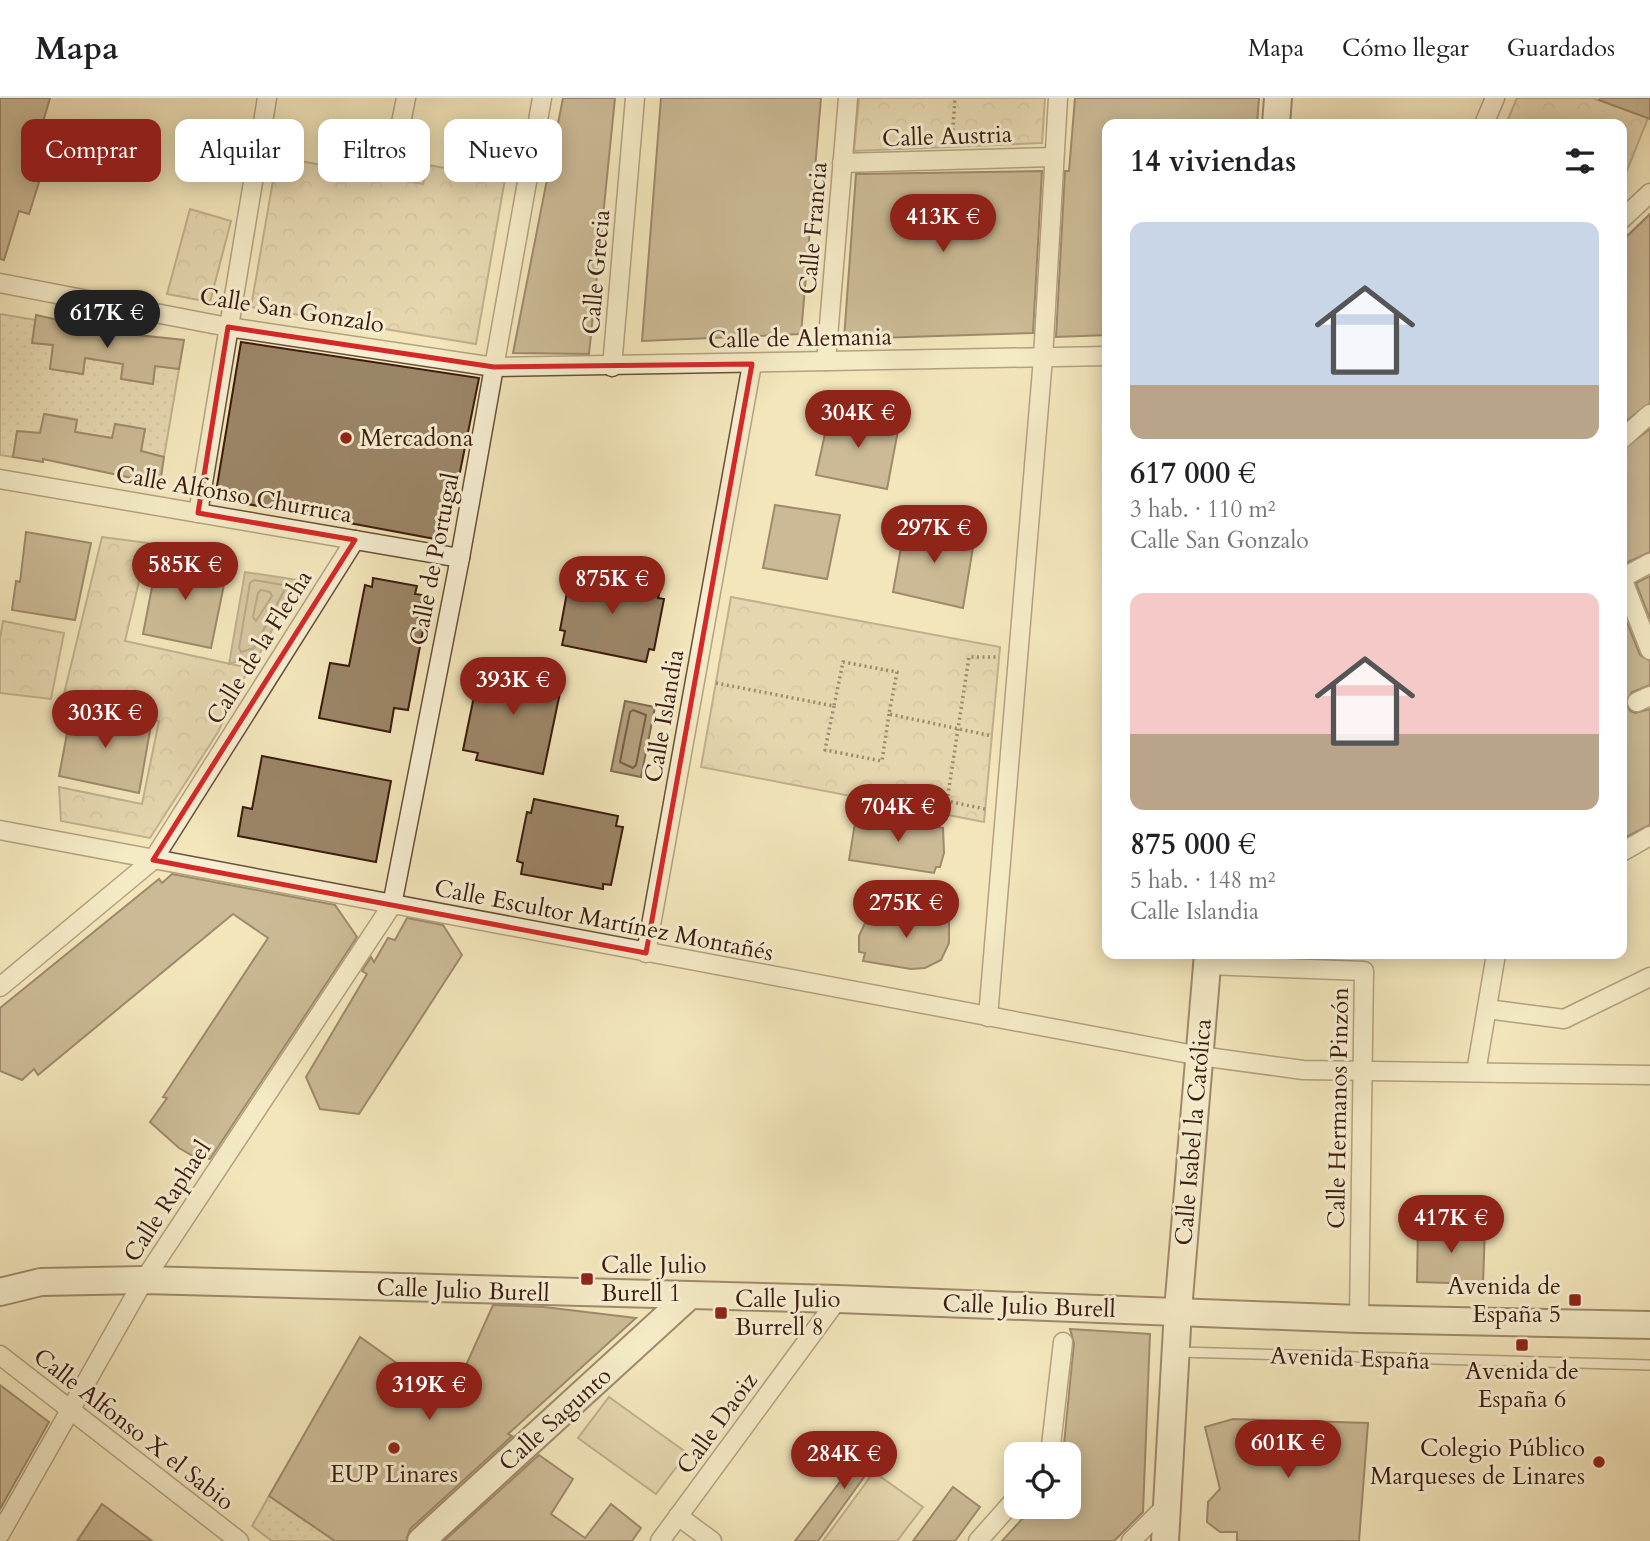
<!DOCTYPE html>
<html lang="es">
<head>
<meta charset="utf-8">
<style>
  body { margin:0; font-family:Cardo,serif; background:#f6f6f6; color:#202124; height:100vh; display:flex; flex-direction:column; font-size:26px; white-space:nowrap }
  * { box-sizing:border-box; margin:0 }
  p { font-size:23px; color:#757577 }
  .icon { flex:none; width:38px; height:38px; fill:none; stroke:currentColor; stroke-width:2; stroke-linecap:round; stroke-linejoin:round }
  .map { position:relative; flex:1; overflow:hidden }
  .panel { position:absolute; left:1102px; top:21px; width:525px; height:840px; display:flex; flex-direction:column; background:#fff; border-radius:14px; box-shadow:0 4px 18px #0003 }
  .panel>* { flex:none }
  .top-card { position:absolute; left:21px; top:21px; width:665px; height:63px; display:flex; gap:14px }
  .tools { position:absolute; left:1004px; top:1344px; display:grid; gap:14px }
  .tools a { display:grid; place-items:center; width:77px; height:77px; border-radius:14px; background:#fff; box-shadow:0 4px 18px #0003; font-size:35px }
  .price { position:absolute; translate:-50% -60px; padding:0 16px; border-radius:24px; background:#8f2418; color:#fff; font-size:23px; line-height:46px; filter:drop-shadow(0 2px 4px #0008) }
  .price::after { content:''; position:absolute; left:50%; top:42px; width:21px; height:16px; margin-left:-10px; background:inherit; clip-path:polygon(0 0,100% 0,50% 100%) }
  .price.current { background:#222; color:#fff }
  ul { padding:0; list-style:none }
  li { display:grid; align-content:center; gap:14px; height:371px; padding:0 28px }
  li span { display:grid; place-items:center; height:217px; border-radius:14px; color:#555 }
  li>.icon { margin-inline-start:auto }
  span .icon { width:126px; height:126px; fill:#fffc; stroke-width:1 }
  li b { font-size:30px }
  h2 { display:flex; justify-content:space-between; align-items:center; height:84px; padding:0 28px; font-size:30px }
  .tag { padding:0 24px; border-radius:14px; background:#fff; box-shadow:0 4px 18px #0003; font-size:24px; line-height:63px }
  .tag.current { background:#8f2418; color:#fff }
  header { display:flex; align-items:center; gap:42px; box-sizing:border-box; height:98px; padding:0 35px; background:#fff; border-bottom:2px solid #e0e0e0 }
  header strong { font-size:33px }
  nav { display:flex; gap:38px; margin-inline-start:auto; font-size:24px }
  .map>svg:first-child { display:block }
</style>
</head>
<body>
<header>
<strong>Mapa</strong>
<nav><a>Mapa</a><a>Cómo llegar</a><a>Guardados</a></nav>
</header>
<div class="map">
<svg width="1650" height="1443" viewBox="0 0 1650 1443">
  <defs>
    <pattern id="park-crowns" width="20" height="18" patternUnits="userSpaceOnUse" patternTransform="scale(1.75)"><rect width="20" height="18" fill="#d4c39d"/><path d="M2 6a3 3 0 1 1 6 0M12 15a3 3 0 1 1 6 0" fill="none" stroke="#b7a786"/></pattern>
    <pattern id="garden-dots" width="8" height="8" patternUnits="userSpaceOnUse" patternTransform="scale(1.75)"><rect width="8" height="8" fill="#d4c39d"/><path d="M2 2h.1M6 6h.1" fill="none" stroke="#b7a786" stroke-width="1.8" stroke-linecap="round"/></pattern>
  </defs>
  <rect width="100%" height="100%" fill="#f3e6bb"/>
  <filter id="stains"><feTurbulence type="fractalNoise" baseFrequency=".00286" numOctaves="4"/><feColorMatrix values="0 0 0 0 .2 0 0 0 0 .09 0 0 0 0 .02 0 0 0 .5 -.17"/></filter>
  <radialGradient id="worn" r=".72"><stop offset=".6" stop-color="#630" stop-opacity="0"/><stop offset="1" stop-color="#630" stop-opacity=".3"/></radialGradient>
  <g fill="url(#park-crowns)" stroke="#886f55" stroke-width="2">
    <path d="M859,0h186l-3,45 -188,8z"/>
    <path d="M1517,0h76l55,20 -26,65v-59h-116z"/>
    <path d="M295,62l128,24 5,-19 77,14 -29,165 -225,-37 23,-132 18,3z"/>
    <path d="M190,111l41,12 -21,81 -43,-8z"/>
    <path d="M102,439l46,6 -23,98 124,27 -31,64 -68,106 -89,-17 -2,-34 83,17 17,-83 -97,-19z"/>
    <path d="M731,499l269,50 -16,175 -283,-55z"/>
    <path d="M3,523l61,12 -13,66 -51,-6v-55z"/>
  </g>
  <g fill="url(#garden-dots)" stroke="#886f55" stroke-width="2">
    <path d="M0,216l36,6 -3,22 20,3 -3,24 33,5 2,-16 38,6 -2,15 32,5 2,-18 24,3 -15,88 -23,-6 4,-22 -33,9 -37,-6 2,-13 -32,-5 -5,19 -23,-2 -4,26 -13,-2z"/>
    <path d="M269,1398l66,45h-63l-20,-15z"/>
  </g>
  <g fill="#d4c39d" stroke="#886f55" stroke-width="2">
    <path d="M609,1299l78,56 -31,41 -78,-56z"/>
    <path d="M874,1374l49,35 -26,34h-74z"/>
  </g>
  <g fill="#b4a180" stroke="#846b52" stroke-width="2">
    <path d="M245,474l53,8 -39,75 -30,9z"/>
    <path d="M625,603l30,6 -14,70 -30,-6z"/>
  </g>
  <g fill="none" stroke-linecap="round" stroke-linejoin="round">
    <g stroke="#785e46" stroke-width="2">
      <path d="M254,482l29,5 2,4 -31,59 -13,4 -2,-4 11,-65z"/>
      <path d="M261,492l9,2 2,4 -16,25 -3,-4 5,-24z"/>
      <path d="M633,612l13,5 -10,50 -3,3 -13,-6 10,-50z"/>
    </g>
  </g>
  <g fill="#9b8567" stroke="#3b1b0d" stroke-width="2">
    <path d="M0,0h50l-16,55 13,4 -18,57 -10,-3 -15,49 -4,-1z"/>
    <path d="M563,0h52l-26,256 -76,-1z"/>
    <path d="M661,0h160l-20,236 -159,7z"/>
    <path d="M1075,0h184l-2,26h-149v211l-52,2 9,-166h4z"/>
    <path d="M1600,0h50v21l-51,-19z"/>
    <path d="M1042,73l-9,162 -189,6 12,-165z"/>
    <path d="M1650,116v189l-28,21v-183z"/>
    <path d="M36,217l27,6 -1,6 122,13 -5,29 -24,-3 -2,18 -32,-5 2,-15 -38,-6 -2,16 -33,-5 3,-24 -21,-2z"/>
    <path d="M241,244l238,36 -33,163 -231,-43z"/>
    <path d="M830,313l69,14 -12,64 -71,-14z"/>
    <path d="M44,316l33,6 -2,12 37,6 3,-14 30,5 -4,22 23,6 -4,27 -117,-25v3l-30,-5 4,-26 23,2z"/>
    <path d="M1650,331v123l-28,13v-115z"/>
    <path d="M775,407l65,10 -13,64 -64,-11z"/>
    <path d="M905,427l70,10 -12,73 -70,-16z"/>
    <path d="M26,434l65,11 -16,77 -63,-10 4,-29 4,1z"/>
    <path d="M158,458l69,14 -16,78 -68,-14z"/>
    <path d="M579,471l82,17 -3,12 6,1 -10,51 -5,-1 -3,13 -84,-17 3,-14 -5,-1 9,-48 7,1z"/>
    <path d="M1650,478v43l-14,-36z"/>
    <path d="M373,480l44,8 -2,8 8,1 -6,29 7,1 -16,85 -14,-2 -4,24 -71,-14 11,-55 19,3 16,-81 7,2z"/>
    <path d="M1622,512l18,45 10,6v24l-18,7 -6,10 4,9 5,2 15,-4v116l-28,14z"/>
    <path d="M495,564l53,12 -1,5 15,4 -19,91 -67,-14 2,-7 -15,-3 17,-83 13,2z"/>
    <path d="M72,609l79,18 -12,68 -80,-17z"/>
    <path d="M262,658l129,25 -15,81 -138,-26 5,-29 9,2z"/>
    <path d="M534,701l84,17 -2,10 7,1 -12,58 -8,-1v5l-82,-15 2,-11 -6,-2 10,-49 4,1z"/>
    <path d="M878,715l65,15 1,25 -4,14h-4l-2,6 -85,-13 6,-37 13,1 2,-8 6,1z"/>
    <path d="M172,776l163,31 22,32 -147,222 -17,-3 -14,-8 -29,-26 17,-24 -4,-1 105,-159 -35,-24 -195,161 -4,-6 -12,11 -22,-9v-63l159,-129 3,4z"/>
    <path d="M923,804l18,9 8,11v21l-8,17 -16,8 -14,1 -48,-8 2,-8 -6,-1v-16l6,-13 4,1 2,-10 42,9z"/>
    <path d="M407,820l36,7 19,30 -103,159 -39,-5 -14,-32 61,-103 -5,-3 9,-14 3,5 14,-24 7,2z"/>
    <path d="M1418,1128l67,1 -2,57 -66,-2z"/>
    <path d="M493,1207l51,2 92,11 -128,116 4,2 -102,93 -4,12h-71l-66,-45 91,-159 90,64z"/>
    <path d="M1070,1231l80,5 -7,178 -29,29h-112l31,-34h36v-53h-6l11,-111z"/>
    <path d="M0,1287l49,37 -49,87z"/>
    <path d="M1233,1321l135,4 -9,118h-122v-9h-17l-13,-10 1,-20 12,-13 -15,-62z"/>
    <path d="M878,1334l12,9 -72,100h-23z"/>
    <path d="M539,1357l34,24 -22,35 34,24 26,-34 30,24 -9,13h-188z"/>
    <path d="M953,1389l27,20 -25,34h-42z"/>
    <path d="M102,1406l50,37h-75z"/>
  </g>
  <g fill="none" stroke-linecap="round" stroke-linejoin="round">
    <g stroke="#694e38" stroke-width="12">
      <path id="lane" d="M1178,1254l472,13"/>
    </g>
    <g stroke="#694e38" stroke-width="21">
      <g id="street">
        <path d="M1484,26l11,-26"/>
        <path d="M393,65l13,-65"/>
        <path d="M842,65l212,-6"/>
        <path d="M1622,121l28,-26"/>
        <path d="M0,185l228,44 266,40 614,-11"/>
        <path d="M826,263l22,-263"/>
        <path d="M612,269l23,-269"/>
        <path d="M1622,341l28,-25"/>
        <path d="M0,381l460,79"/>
        <path d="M198,415l69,-415"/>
        <path d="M1622,480l28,72"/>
        <path d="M1622,480l28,-15"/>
        <path d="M1637,604l13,-6"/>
        <path d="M0,732l1200,226 103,14 347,5"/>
        <path d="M1622,754l28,-16"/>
        <path d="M646,855l106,-589"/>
        <path d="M1207,867l157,6 -5,348"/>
        <path d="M0,889l153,-127 202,-320"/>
        <path d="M1487,911l77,10 86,-42"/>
        <path d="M988,919l55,-659 15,-260"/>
        <path d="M1476,974l20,-118"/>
        <path d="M0,1257l239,186"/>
        <path d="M1050,1356l13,-112"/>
        <path d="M678,1418l34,25"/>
        <path d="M0,1436l144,-254 248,-375 68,-347 82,-460"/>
        <path d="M660,1443l178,-242"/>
        <path d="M978,1443l39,-44"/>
        <path d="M1131,1443l36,-36"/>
      </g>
    </g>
    <g stroke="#3b1b0d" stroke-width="30">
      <g id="secondary">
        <path d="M1276,26l2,-26"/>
        <path d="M0,1194l41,-10 103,-2 694,19 521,20 291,6"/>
        <path d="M421,1443l267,-244"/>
        <path d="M1165,1443l13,-231 30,-356"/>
      </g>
    </g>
    <g stroke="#3b1b0d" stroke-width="3.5" stroke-dasharray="2 3.5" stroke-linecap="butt">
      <path d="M952,43l3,-43"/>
      <path d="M1622,75l4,1"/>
      <path d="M716,585l118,23 9,-44 54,10 -8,42 103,22"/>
      <path d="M834,608l-9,44 57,11 7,-47"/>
      <path d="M985,711l-38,-8 22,-144h30"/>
    </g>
    <use href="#lane" stroke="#f7efd3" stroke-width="9"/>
    <use href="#street" stroke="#f7efd3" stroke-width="18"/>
    <use href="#secondary" stroke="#f7efd3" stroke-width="26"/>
  </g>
  <path d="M0 0H1650V1443H0ZM228,229l266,40 258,-3 -106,589 -493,-93 202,-320 -157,-27z" fill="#f3e6bb" fill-opacity=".55" fill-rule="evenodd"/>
  <path fill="none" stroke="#d62828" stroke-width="5" stroke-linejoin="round" d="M228,229l266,40 258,-3 -106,589 -493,-93 202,-320 -157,-27z"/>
  <g fill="#8f2418" stroke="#f7efd3" stroke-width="2.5">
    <circle cx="346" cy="340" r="7"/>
    <rect x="580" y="1174" width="14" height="14" rx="3.5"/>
    <rect x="1568" y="1195" width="14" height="14" rx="3.5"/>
    <rect x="714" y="1208" width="14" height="14" rx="3.5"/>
    <rect x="1515" y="1240" width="14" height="14" rx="3.5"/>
    <circle cx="394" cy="1350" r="7"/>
    <circle cx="1599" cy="1364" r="7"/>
  </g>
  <g text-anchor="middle" stroke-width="6" stroke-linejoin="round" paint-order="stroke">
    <g font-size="24" fill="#3b1b0d" stroke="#f7efd3">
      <text transform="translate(947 38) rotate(-2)" y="8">Calle Austria</text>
      <text transform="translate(813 130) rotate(-85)" y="8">Calle Francia</text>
      <text transform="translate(596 174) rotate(-85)" y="8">Calle Grecia</text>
      <text transform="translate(292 212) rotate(9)" y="8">Calle San Gonzalo</text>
      <text transform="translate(800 240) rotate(-1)" y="8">Calle de Alemania</text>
      <text transform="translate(234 396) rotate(10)" y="8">Calle Alfonso Churruca</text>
      <text transform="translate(434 461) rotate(-79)" y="8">Calle de Portugal</text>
      <text transform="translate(259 549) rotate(-58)" y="8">Calle de la Flecha</text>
      <text transform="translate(664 618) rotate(-80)" y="8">Calle Islandia</text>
      <text transform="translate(604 822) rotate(11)" y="8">Calle Escultor Martínez Montañés</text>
      <text transform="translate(1338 1010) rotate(-89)" y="8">Calle Hermanos Pinzón</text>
      <text transform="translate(1193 1034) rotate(-85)" y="8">Calle Isabel la Católica</text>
      <text transform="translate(167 1103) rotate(-57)" y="8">Calle Raphael</text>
      <text transform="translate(463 1192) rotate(2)" y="8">Calle Julio Burell</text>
      <text transform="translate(1029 1208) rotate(2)" y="8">Calle Julio Burell</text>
      <text transform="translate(1350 1260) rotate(2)" y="8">Avenida España</text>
      <text transform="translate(555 1321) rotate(-42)" y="8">Calle Sagunto</text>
      <text transform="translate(717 1325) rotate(-54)" y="8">Calle Daoiz</text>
      <text transform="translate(134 1331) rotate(38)" y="8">Calle Alfonso X el Sabio</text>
    </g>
    <g font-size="24" fill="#3b1b0d" stroke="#f7efd3" text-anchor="start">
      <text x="360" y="348">Mercadona</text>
      <text x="601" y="1175">Calle Julio<tspan x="601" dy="28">Burell 1</tspan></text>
      <text x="1561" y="1196" text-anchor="end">Avenida de<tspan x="1561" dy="28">España 5</tspan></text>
      <text x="735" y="1209">Calle Julio<tspan x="735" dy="28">Burrell 8</tspan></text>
      <text x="1522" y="1281" text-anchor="middle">Avenida de<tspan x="1522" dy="28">España 6</tspan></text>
      <text x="1585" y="1358" text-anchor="end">Colegio Público<tspan x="1585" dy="28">Marqueses de Linares</tspan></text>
      <text x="394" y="1384" text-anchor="middle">EUP Linares</text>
    </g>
  </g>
  <rect width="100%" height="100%" filter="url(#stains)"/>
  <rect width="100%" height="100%" fill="url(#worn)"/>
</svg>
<div class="tools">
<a><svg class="icon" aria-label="locate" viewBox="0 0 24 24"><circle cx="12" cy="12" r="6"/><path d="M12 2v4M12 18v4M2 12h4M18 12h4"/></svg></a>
</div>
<b class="price" style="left:943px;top:156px">413K €</b>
<b class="price current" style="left:107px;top:252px">617K €</b>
<b class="price" style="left:858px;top:352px">304K €</b>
<b class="price" style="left:934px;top:467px">297K €</b>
<b class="price" style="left:185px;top:504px">585K €</b>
<b class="price" style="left:612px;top:518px">875K €</b>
<b class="price" style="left:513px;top:619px">393K €</b>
<b class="price" style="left:105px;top:652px">303K €</b>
<b class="price" style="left:898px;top:746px">704K €</b>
<b class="price" style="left:906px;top:842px">275K €</b>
<b class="price" style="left:1451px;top:1157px">417K €</b>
<b class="price" style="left:429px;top:1324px">319K €</b>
<b class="price" style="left:1288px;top:1382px">601K €</b>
<b class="price" style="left:844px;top:1393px">284K €</b>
<div class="top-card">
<a class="tag current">Comprar</a>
<a class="tag">Alquilar</a>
<a class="tag">Filtros</a>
<a class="tag">Nuevo</a>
</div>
<section class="panel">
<h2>14 viviendas<svg class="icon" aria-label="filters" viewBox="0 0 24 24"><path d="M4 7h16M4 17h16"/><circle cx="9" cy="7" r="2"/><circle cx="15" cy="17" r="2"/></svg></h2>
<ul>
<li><span style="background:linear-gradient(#c9d6e8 75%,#b9a48a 0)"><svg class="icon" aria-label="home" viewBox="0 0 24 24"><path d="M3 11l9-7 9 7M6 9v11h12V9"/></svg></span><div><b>617 000 €</b><p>3 hab. · 110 m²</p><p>Calle San Gonzalo</p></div></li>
<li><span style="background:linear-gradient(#f6c9c9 65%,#b9a48a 0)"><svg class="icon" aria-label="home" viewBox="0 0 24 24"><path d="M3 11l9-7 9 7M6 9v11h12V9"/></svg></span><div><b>875 000 €</b><p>5 hab. · 148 m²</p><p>Calle Islandia</p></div></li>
</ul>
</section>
</div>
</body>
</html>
